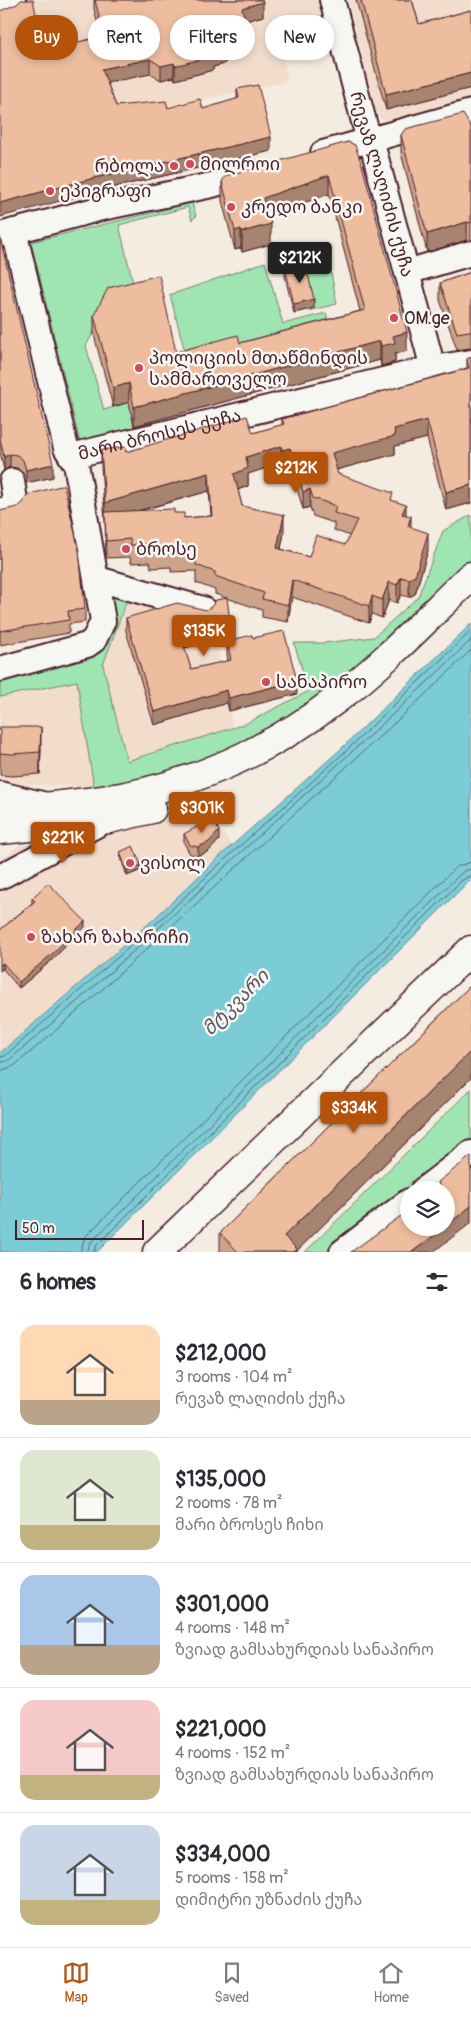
<!DOCTYPE html>
<html lang="en">
<head>
<meta charset="utf-8">
<style>
  body { margin:0; font-family:Pangolin,"Noto Sans Georgian",sans-serif; background:#f2f2f3; color:#2b2b33; height:100vh; display:flex; flex-direction:column; font-size:19px; white-space:nowrap }
  * { box-sizing:border-box; margin:0 }
  p { font-size:16px; color:#7c7c81 }
  .icon { flex:none; width:28px; height:28px; fill:none; stroke:currentColor; stroke-width:2; stroke-linecap:round; stroke-linejoin:round }
  .map { position:relative; height:1252px; overflow:hidden }
  .sheet { display:flex; flex-direction:column; background:#fff; flex:1 }
  .sheet>* { flex:none }
  .guide { position:absolute; left:15px; top:15px; width:441px; height:45px; display:flex; gap:10px }
  .controls { position:absolute; left:400px; top:1181px; display:grid; gap:10px }
  .controls a { display:grid; place-items:center; width:55px; height:55px; border-radius:50%; background:#fff; box-shadow:0 2px 8px #0003; font-size:25px }
  .scale { position:absolute; left:15px; bottom:12px; width:129px; box-sizing:border-box; padding-left:5px; border:2px solid #4a1f2b; border-top:0; font-size:14px; line-height:18px; white-space:nowrap; color:#4a1f2b; -webkit-text-stroke:4px #f6f6f2; paint-order:stroke }
  .price { position:absolute; translate:-50% -42px; padding:0 11px; border-radius:5px; background:#b45309; color:#fff; font-size:16px; line-height:32px; filter:drop-shadow(0 1px 2px #0008) }
  .price::after { content:''; position:absolute; left:50%; top:30px; width:15px; height:11px; margin-left:-8px; background:inherit; clip-path:polygon(0 0,100% 0,50% 100%) }
  .price.active { background:#222; color:#fff }
  ul { padding:0; list-style:none }
  li { display:flex; align-items:center; gap:15px; height:125px; padding:0 20px }
  li+li { border-top:1px solid #e1e1e2 }
  li span { display:grid; place-items:center; flex:none; width:140px; height:100px; border-radius:15px; color:#555 }
  li>.icon { margin-inline-start:auto }
  span .icon { width:60px; height:60px; fill:#fffc; stroke-width:1 }
  li b { font-size:21px }
  h2 { display:flex; justify-content:space-between; align-items:center; height:60px; padding:0 20px; font-size:21px }
  .tag { padding:0 18px; border-radius:22px; background:#fff; box-shadow:0 2px 8px #0003; font-size:18px; line-height:45px }
  .tag.active { background:#b45309; color:#fff }
  .menu { display:flex; justify-content:space-around; align-items:center; height:70px; border-top:1px solid #e1e1e2; background:#fff; font-size:14px; color:#7c7c81 }
  .menu a { display:grid; justify-items:center; gap:2px }
  .menu .active { color:#b45309 }
  .map>svg:first-child { display:block }
</style>
</head>
<body>
<div class="map">
<svg width="471" height="1252" viewBox="0 0 471 1252">
  <rect width="100%" height="100%" fill="#f4ebe1"/>
  <filter id="ink" filterUnits="userSpaceOnUse"><feTurbulence type="fractalNoise" baseFrequency=".02" numOctaves="2"/><feDisplacementMap in="SourceGraphic" scale="10" xChannelSelector="R" yChannelSelector="G"/><feConvolveMatrix kernelMatrix="1 2 1 2 8 2 1 2 1" color-interpolation-filters="sRGB"/></filter>
  <g filter="url(#ink)">
    <g fill="#f2ddcd">
      <path d="M33,0h287l8,32 -47,13 7,36 -169,37 -69,-57z"/>
      <path d="M348,0h123v102l-82,24 -12,-11z"/>
      <path d="M128,597l87,16 4,29 1,34 13,52 -106,33 -24,-96z"/>
      <path d="M77,681l17,107 -94,-5v-86z"/>
      <path d="M207,810l25,36 -77,72 -155,135v-193l18,-14 82,-12z"/>
    </g>
    <g fill="#9fe5b2" stroke="#74826e">
      <path d="M192,203l4,13 -4,4 -4,-13 -69,18 18,74 -29,7 -22,40 18,64 25,-8 6,29 -55,12 -49,-201z"/>
      <path d="M328,257l9,47 -29,7 -12,-46z"/>
      <path d="M265,262l18,62 43,-11 7,25 -145,25 -18,-68z"/>
      <path d="M471,515v49l-151,136 -54,34 -89,39 -83,15 -17,-107 -77,16v-21l85,-26 20,-63 23,10 -25,68 24,96 118,-37 64,-33 -15,-48h30l50,-6 44,-40 25,-66z"/>
      <path d="M471,1089v54l-138,109h-28z"/>
    </g>
    <path fill="#7cccd7" stroke="#688792" d="M471,624v255l-374,373h-97v-199l155,-135 64,-61 123,-109z"/>
    <g fill="none" stroke-linecap="round" stroke-linejoin="round">
      <g stroke="#5e6470" stroke-width="1">
        <path d="M0,1057l5,-1 153,-134 65,-61 122,-109 126,-121"/>
        <path d="M0,1063l9,-3c75,-63 146,-128 217,-194 82,-76 166,-148 245,-226"/>
        <path d="M0,1071l14,-5c75,-63 146,-129 218,-195 79,-74 162,-144 239,-221"/>
        <path d="M80,1252l5,-15 371,-370 15,-5"/>
        <path d="M87,1252l4,-10 366,-365 7,-6 7,-2"/>
        <path d="M94,1252l2,-6 365,-365 10,-6"/>
      </g>
      <g stroke="#4a1f2b" stroke-width="28">
        <g id="minor">
          <path id="s1" d="M332,0l37,141 5,10 59,217"/>
          <path d="M0,12l10,-6 3,-6"/>
          <path d="M323,153l148,-41"/>
          <path d="M0,235l102,-27 110,-23 41,-12"/>
          <path d="M407,272l64,-19"/>
          <path id="s2" d="M71,456l362,-88 38,-6"/>
          <path d="M0,511l13,-4 2,-7 -3,-19"/>
          <path d="M98,579l105,30"/>
          <path d="M0,669l87,-24 7,-5 9,-19 -24,-141 -3,-16 -10,-16 -52,-217"/>
          <path d="M0,794l42,10"/>
          <path d="M0,877l104,-56"/>
          <path d="M423,1190l48,-37"/>
          <path d="M342,1252l67,-51"/>
        </g>
      </g>
      <g stroke="#4a1f2b" stroke-width="31">
        <path id="major" d="M157,1252l314,-302"/>
      </g>
      <g stroke="#4a1f2b" stroke-width="31">
        <g id="highway">
          <path d="M0,811c40,-4 81,-7 121,-14 77,-14 154,-50 216,-98 48,-36 90,-81 134,-123"/>
          <path d="M0,830l109,-11 43,-10"/>
        </g>
      </g>
      <use href="#minor" stroke="#f6f6f2" stroke-width="24"/>
      <use href="#major" stroke="#f6f6f2" stroke-width="28"/>
      <use href="#highway" stroke="#f6f6f2" stroke-width="28"/>
    </g>
    <g fill="#cda389" stroke="#4a1f2b" fill-rule="evenodd">
      <path d="M94,0h168l1,16 -18,5 4,27 -18,5 -7,11 -11,3v3l-38,10 -1,-3 -13,3 -11,-6 -43,8 9,24 52,2 35,1 34,-10v-10l34,62 -177,41 -50,-142 57,-13 -7,-28z"/>
      <path d="M356,0h56l7,24 52,-14v78l-85,22z"/>
      <path d="M471,127v114l-4,-1 -40,12 -26,-99v-18z"/>
      <path d="M348,142l59,209 -12,3v8l-14,4 -1,-6 -246,66 -5,-24 -16,5 -19,-72v-20l82,37 64,-9 120,-32 -31,-117 -61,21 3,29 -29,8 -1,-4 -6,2 -13,-49v-19z"/>
      <path d="M0,237l53,240 -27,6 -3,-10 -6,-5 -7,-1 -6,3 -4,-18z"/>
      <path d="M285,268l29,40 -20,5 -9,-36z"/>
      <path d="M471,272v77l-2,-1 -12,2 -17,-50v-17z"/>
      <path d="M471,357v146l-25,7 -19,-72 -32,8v8l-59,16 2,4 55,27 13,14 5,12 17,23 -13,44 -6,3 -8,-2 -4,8 -8,-3 -7,18 -10,-4 -3,9 -77,-26 -4,25 -26,-5v-7l-47,-16v-4l-19,-7v-12l-25,1v-5l-20,1 -1,-6 -19,1 -1,-6 -24,1 -1,-38 -4,-53v-17l25,2 127,-19 29,-8v-6l185,-51v-9zM281,463l1,5 8,-2 13,43 7,-2 3,9 21,7v7l16,6 -5,9 -36,12 -28,-8 3,-16 -42,-27 -4,-16 10,-4v-12zM209,491l2,25 -27,2 -10,-5 -35,-2z"/>
      <path d="M0,511l85,98v13l-16,2v9l-69,12z"/>
      <path d="M126,618l104,17 -46,13 7,21 37,-8 -1,-7v-13l26,-3 44,56 -68,17 -2,-8 -73,22 -28,-94z"/>
      <path d="M0,727l41,21 -1,26 -28,2 -12,-1z"/>
      <path d="M184,834l35,6 -10,11 -11,5 -8,-2 -6,-11z"/>
      <path d="M120,852l21,18 -14,6 -7,-20z"/>
      <path d="M32,898l53,29 -33,33 -33,28 -16,-19 -3,-39 32,-27z"/>
      <path d="M471,985v93l-174,173v1h-77v-19z"/>
    </g>
    <g fill="#a7846f" stroke="#4a1f2b">
      <path d="M263,2v14l-21,6v-14z"/>
      <path d="M249,34v14l-18,5 -7,11 -11,3v3l-38,10v-14l56,-27z"/>
      <path d="M150,59v15l-48,10v-15z"/>
      <path d="M174,63v14l-13,3v-14z"/>
      <path d="M471,73v15l-85,22v-16z"/>
      <path d="M271,137v14l-177,41 -94,25v-14l94,-25z"/>
      <path d="M329,175v19l-66,23v-19z"/>
      <path d="M467,222v18l-40,12v-18z"/>
      <path d="M271,224v20l-29,8v-20z"/>
      <path d="M241,229v19l-6,2v-19z"/>
      <path d="M314,299v9l-20,5v-9z"/>
      <path d="M407,332v19l-12,3v8l-14,4v-20l12,-10z"/>
      <path d="M380,341v19l-246,66v-19z"/>
      <path d="M129,383v19l-16,5v-19z"/>
      <path d="M427,420v18l-32,8v8l-63,17v-18l62,-24z"/>
      <path d="M281,446v17l-33,11v12l-14,5v-17l12,-17z"/>
      <path d="M290,448v18l-8,2v-18z"/>
      <path d="M10,454v13l-6,3v-13z"/>
      <path d="M53,464v13l-27,6v-13z"/>
      <path d="M209,473v18l-104,29v-17z"/>
      <path d="M471,485v18l-25,7v-18z"/>
      <path d="M310,489v18l-7,2v-17z"/>
      <path d="M406,505v17l-4,-8z"/>
      <path d="M284,515v18l-7,33v-18z"/>
      <path d="M411,516v18l-3,-8z"/>
      <path d="M428,533v17l-13,44 -6,3v-18z"/>
      <path d="M401,577v18l-4,8v-18z"/>
      <path d="M292,580v17l-4,25v-17z"/>
      <path d="M389,582v18l-7,18v-18z"/>
      <path d="M372,596v18l-3,9v-17z"/>
      <path d="M230,622v13l-49,14v-13z"/>
      <path d="M297,681v13l-68,17v-13z"/>
      <path d="M227,690v13l-73,22v-13z"/>
      <path d="M41,727v21l-1,26v-22z"/>
      <path d="M219,831v9l-10,11 -11,5v-9z"/>
      <path d="M141,865v5l-14,6v-5z"/>
      <path d="M85,921v6l-33,33 -33,28v-6z"/>
      <path d="M3,963v6l-3,2v-6z"/>
      <path d="M471,1051v27l-174,173v1h-13v-16z"/>
      <path d="M471,1206v17l-38,29h-21l32,-24h2v-2z"/>
    </g>
    <g fill="#eebd9f" stroke="#4a1f2b" fill-rule="evenodd">
      <path d="M21,0h12l11,50 60,-14 -9,-36h167l1,2 -21,6 7,26 -18,5 -7,11 -12,3 1,3 -38,10 -1,-3 -13,3 -11,-7 -48,10 14,37 50,-5 2,7 32,-9 3,10 36,-11 -2,-9 21,-4 13,52 -177,41 -94,25v-192l17,-7z"/>
      <path d="M361,0h51l7,24 52,-14v63l-85,21z"/>
      <path d="M463,114l8,13v96l-4,-1 -40,12 -26,-99 4,-6z"/>
      <path d="M348,142l7,3 7,20 45,167 -14,4 2,7 -14,3 -1,-5 -246,66 -5,-24 -16,5 -19,-73 14,-27 51,-13 17,77 62,-17 2,8 125,-33 -36,-135 -66,23 8,26 -29,8 -1,-3 -6,2 -13,-49 3,-6z"/>
      <path d="M0,237l53,227 -27,6 -3,-10 -6,-5 -7,-1 -6,3 -4,-19z"/>
      <path d="M305,263l9,36 -20,5 -9,-36z"/>
      <path d="M471,272v59h-2l-12,2 -17,-50z"/>
      <path d="M471,357v128l-25,7 -19,-72 -33,9 1,7 -63,17 6,21 55,19 -2,7 15,5 -4,9 9,2 -3,10 20,7 -13,43 -6,3 -8,-2 -4,8 -8,-3 -7,18 -10,-4 -3,10 -77,-26 -4,25 -26,-6 2,-6 -49,-17v-4l-19,-7 1,-12 -26,1v-5l-20,1 -1,-6 -19,1 -1,-6 -24,2 -1,-29 69,-3v4h10v5l28,-2 -3,-43 -104,30 -4,-53 24,-3 1,5 121,-36 6,17 31,-9 -2,-5 187,-51 -2,-9zM281,446l1,4 8,-2 13,44 7,-3 3,9 23,8 -2,7 23,7 -12,25 -29,-10 -7,22 -32,-9 7,-33 -42,-9 -8,-32 14,-6 -2,-11z"/>
      <path d="M64,485l15,66 6,58 -17,2 1,9 -69,11v-120l17,-4 6,-4 4,-8z"/>
      <path d="M227,598l3,24 -49,14 10,33 40,-9 -4,-19 25,-6 1,3 31,-7 13,50 -68,17 -2,-8 -73,22 -28,-94 51,-15 29,7 6,-4 4,-6z"/>
      <path d="M0,727h41l-1,25 -28,2 -12,-1z"/>
      <path d="M213,818l6,13 -10,11 -11,5 -8,-2 -6,-11z"/>
      <path d="M133,846l8,19 -14,6 -7,-19z"/>
      <path d="M48,883l37,38 -33,33 -33,28 -16,-19 -3,2v-35l35,-29 -3,-3z"/>
      <path d="M471,985v66l-187,185 13,13 -3,3h-56l-18,-19z"/>
      <path d="M471,1156v50l-25,20v-36h-9l3,-2 -2,-6z"/>
      <path d="M409,1210v18h35l-32,24h-61z"/>
    </g>
  </g>
  <g fill="#d1495b" stroke="#f6f6f2" stroke-width="2">
    <circle cx="190" cy="164" r="5"/>
    <circle cx="174" cy="166" r="5"/>
    <circle cx="50" cy="191" r="5"/>
    <circle cx="231" cy="207" r="5"/>
    <circle cx="394" cy="318" r="5"/>
    <circle cx="139" cy="368" r="5"/>
    <circle cx="126" cy="549" r="5"/>
    <circle cx="266" cy="682" r="5"/>
    <circle cx="130" cy="863" r="5"/>
    <circle cx="31" cy="937" r="5"/>
  </g>
  <g text-anchor="middle" stroke-width="5" stroke-linejoin="round" paint-order="stroke">
    <g font-size="18" fill="#4a1f2b" stroke="#f6f6f2" text-anchor="start">
      <text x="200" y="170">მილროი</text>
      <text x="164" y="172" text-anchor="end">რბოლა</text>
      <text x="60" y="197">ეპიგრაფი</text>
      <text x="241" y="213">კრედო ბანკი</text>
      <text x="404" y="324">OM.ge</text>
      <text x="149" y="364">პოლიციის მთაწმინდის<tspan x="149" dy="21">სამმართველო</tspan></text>
      <text x="136" y="555">ბროსე</text>
      <text x="276" y="688">სანაპირო</text>
      <text x="140" y="869">ვისოლ</text>
      <text x="41" y="943">ზახარ ზახარიჩი</text>
    </g>
    <g font-size="18" fill="#4a1f2b" stroke="#f6f6f2">
      <text dy="6" stroke="none"><textPath href="#s1" startOffset="191">რევაზ ლაღიძის ქუჩა</textPath></text>
      <text dy="6" stroke="none"><textPath href="#s2" startOffset="91">მარი ბროსეს ქუჩა</textPath></text>
    </g>
    <g font-size="19" font-style="italic" fill="#59535f" stroke="#f6f6f2">
      <text transform="translate(235 1002) rotate(-45)" y="7">მტკვარი</text>
    </g>
  </g>
</svg>
<div class="controls">
<a><svg class="icon" aria-label="layers" viewBox="0 0 24 24"><path d="M12 4l9 5-9 5-9-5zM3 14l9 5 9-5"/></svg></a>
</div>
<div class="scale">50 m</div>
<b class="price active" style="left:300px;top:284px">$212K</b>
<b class="price" style="left:296px;top:494px">$212K</b>
<b class="price" style="left:204px;top:657px">$135K</b>
<b class="price" style="left:202px;top:834px">$301K</b>
<b class="price" style="left:63px;top:864px">$221K</b>
<b class="price" style="left:354px;top:1134px">$334K</b>
<div class="guide">
<a class="tag active">Buy</a>
<a class="tag">Rent</a>
<a class="tag">Filters</a>
<a class="tag">New</a>
</div>
</div>
<section class="sheet">
<h2>6 homes<svg class="icon" aria-label="filters" viewBox="0 0 24 24"><path d="M4 7h16M4 17h16"/><circle cx="9" cy="7" r="2"/><circle cx="15" cy="17" r="2"/></svg></h2>
<ul>
<li><span style="background:linear-gradient(#ffd9b3 75%,#b9a48a 0)"><svg class="icon" aria-label="home" viewBox="0 0 24 24"><path d="M3 11l9-7 9 7M6 9v11h12V9"/></svg></span><div><b>$212,000</b><p>3 rooms · 104 m²</p><p>რევაზ ლაღიძის ქუჩა</p></div></li>
<li><span style="background:linear-gradient(#dfe7d0 75%,#c2b280 0)"><svg class="icon" aria-label="home" viewBox="0 0 24 24"><path d="M3 11l9-7 9 7M6 9v11h12V9"/></svg></span><div><b>$135,000</b><p>2 rooms · 78 m²</p><p>მარი ბროსეს ჩიხი</p></div></li>
<li><span style="background:linear-gradient(#a9c7e8 70%,#b9a48a 0)"><svg class="icon" aria-label="home" viewBox="0 0 24 24"><path d="M3 11l9-7 9 7M6 9v11h12V9"/></svg></span><div><b>$301,000</b><p>4 rooms · 148 m²</p><p>ზვიად გამსახურდიას სანაპირო</p></div></li>
<li><span style="background:linear-gradient(#f6c9c9 75%,#c2b280 0)"><svg class="icon" aria-label="home" viewBox="0 0 24 24"><path d="M3 11l9-7 9 7M6 9v11h12V9"/></svg></span><div><b>$221,000</b><p>4 rooms · 152 m²</p><p>ზვიად გამსახურდიას სანაპირო</p></div></li>
<li><span style="background:linear-gradient(#c9d6e8 75%,#c2b280 0)"><svg class="icon" aria-label="home" viewBox="0 0 24 24"><path d="M3 11l9-7 9 7M6 9v11h12V9"/></svg></span><div><b>$334,000</b><p>5 rooms · 158 m²</p><p>დიმიტრი უზნაძის ქუჩა</p></div></li>
</ul>
</section>
<nav class="menu">
<a class="active"><svg class="icon" aria-label="map" viewBox="0 0 24 24"><path d="M3 6l6-2 6 2 6-2v14l-6 2-6-2-6 2zM9 4v14M15 6v14"/></svg>Map</a>
<a><svg class="icon" aria-label="saved" viewBox="0 0 24 24"><path d="M7 4h10v16l-5-4-5 4z"/></svg>Saved</a>
<a><svg class="icon" aria-label="home" viewBox="0 0 24 24"><path d="M3 11l9-7 9 7M6 9v11h12V9"/></svg>Home</a>
</nav>
</body>
</html>
